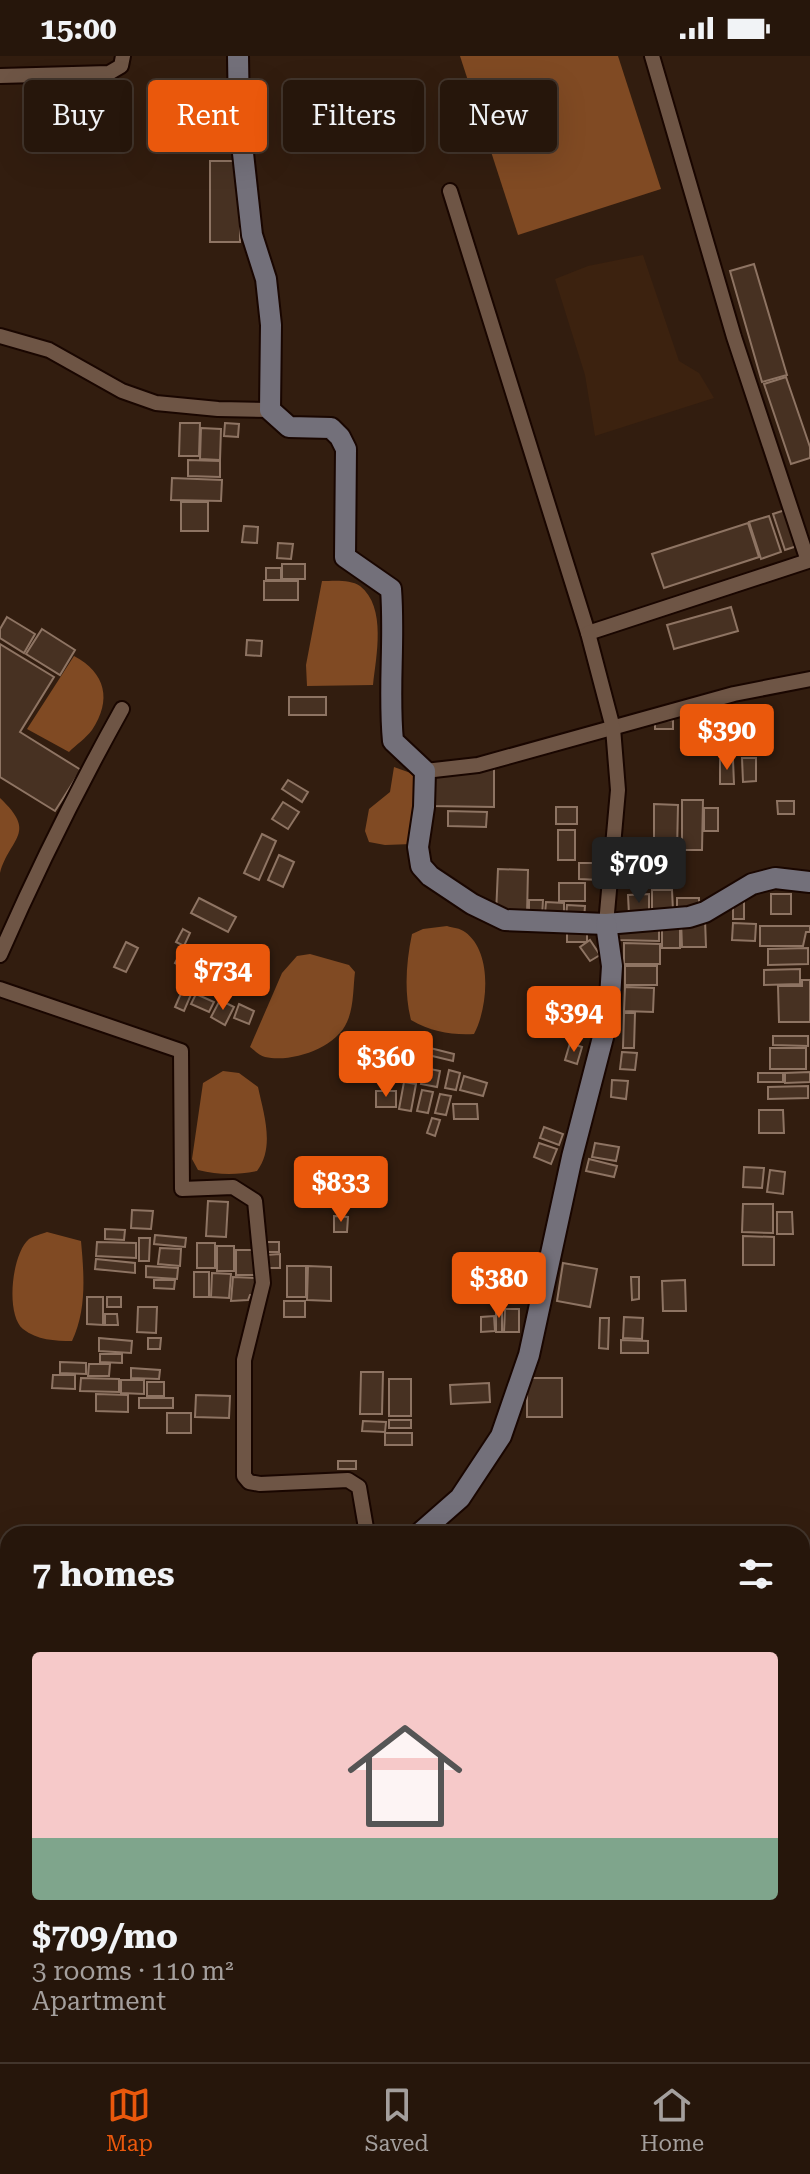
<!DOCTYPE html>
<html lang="en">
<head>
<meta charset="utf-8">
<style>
  body { margin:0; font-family:"Roboto Serif",serif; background:#2e1f14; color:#f1f3f6; height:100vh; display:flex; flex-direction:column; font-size:30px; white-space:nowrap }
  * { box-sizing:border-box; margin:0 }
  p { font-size:26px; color:#a49f9d }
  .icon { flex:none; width:44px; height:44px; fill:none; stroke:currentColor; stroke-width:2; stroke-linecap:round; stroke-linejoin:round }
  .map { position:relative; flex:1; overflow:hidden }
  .details { position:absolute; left:0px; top:1470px; width:810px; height:536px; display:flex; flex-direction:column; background:#26160b; border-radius:24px 24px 0 0; box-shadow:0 8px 32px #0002,0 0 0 2px #42352c }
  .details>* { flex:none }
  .top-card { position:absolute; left:24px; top:24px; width:762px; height:72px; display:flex; gap:16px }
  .price { position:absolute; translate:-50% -68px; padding:0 18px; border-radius:8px; background:#ea580c; color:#fff; font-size:26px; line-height:52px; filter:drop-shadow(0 2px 4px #0008) }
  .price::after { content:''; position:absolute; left:50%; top:48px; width:24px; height:18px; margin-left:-12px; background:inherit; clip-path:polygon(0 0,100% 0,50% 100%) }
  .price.current { background:#222; color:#fff }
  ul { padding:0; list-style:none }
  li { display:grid; align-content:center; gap:16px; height:424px; padding:0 32px }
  li span { display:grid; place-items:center; height:248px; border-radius:8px; color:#555 }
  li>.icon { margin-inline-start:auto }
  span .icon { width:144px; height:144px; fill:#fffc; stroke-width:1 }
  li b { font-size:34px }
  h2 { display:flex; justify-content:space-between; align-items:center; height:96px; padding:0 32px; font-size:34px }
  .pill { padding:0 28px; border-radius:8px; background:#26160b; box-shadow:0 8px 32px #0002,0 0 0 2px #42352c; font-size:28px; line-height:72px }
  .pill.current { background:#ea580c; color:#fff }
  .status { display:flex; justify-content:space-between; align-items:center; height:56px; padding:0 40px; background:#26160b; direction:ltr }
  .status svg { height:22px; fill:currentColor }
  .dock { display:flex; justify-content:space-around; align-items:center; height:112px; border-top:2px solid #42352c; background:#26160b; font-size:22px; color:#a49f9d }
  .dock a { display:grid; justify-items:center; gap:4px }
  .dock .current { color:#ea580c }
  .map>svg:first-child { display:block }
</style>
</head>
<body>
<div class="status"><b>15:00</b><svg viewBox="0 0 49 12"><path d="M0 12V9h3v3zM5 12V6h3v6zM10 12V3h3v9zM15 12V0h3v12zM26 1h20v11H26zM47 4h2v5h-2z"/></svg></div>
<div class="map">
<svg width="810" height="2006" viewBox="0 0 810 2006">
  <rect width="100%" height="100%" fill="#321d0f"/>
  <path fill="#3c220f" d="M643,199l36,106 20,12 15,25 -119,38 -10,-61 -30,-96 33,-13z"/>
  <g fill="#804a23">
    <path d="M460,0h158l43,133 -143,46z"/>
    <path d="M322,525c11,0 28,-2 38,5 27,21 16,71 13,99l-66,1 -1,-21z"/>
    <path d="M74,600c32,17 38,44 18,74 -6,8 -16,15 -23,22l-42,-23z"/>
    <path d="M394,711l25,9 -7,68 -27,1 -16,-3 -4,-11 4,-22 21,-17z"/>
    <path d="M0,742c38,36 10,39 0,75z"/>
    <path d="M447,870c6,2 13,2 18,6 28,20 23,76 9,102 -23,1 -42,-2 -63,-14 -7,-28 -5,-57 1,-86l11,-5z"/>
    <path d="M310,898l39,11 6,7c-2,16 -1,35 -8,50 -11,26 -55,41 -82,35 -5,-1 -11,-7 -15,-10l32,-74 15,-17z"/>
    <path d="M223,1015l16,2 19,14c6,28 17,60 -1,84 -21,4 -38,4 -59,-1l-6,-11 11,-76z"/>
    <path d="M47,1176l34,9c3,33 6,69 -9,100 -17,0 -35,-1 -49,-12 -18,-15 -11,-76 6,-90 4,-3 13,-5 18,-7z"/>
    <path d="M31,1998h79l-5,8h-74z"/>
  </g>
  <g fill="#473122" stroke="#8e7463" stroke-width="2">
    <rect x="210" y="105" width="30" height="81"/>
    <path d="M754,208l33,111 -25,7 -32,-111z"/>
    <path d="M786,321l24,70v11l-19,6 -27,-80z"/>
    <path d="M180,367h20l-1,33h-20z"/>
    <path d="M225,367l14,1 -1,13 -14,-1z"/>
    <path d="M201,372l20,1 -1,31 -20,-1z"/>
    <path d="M188,404l32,1v16l-32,-1z"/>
    <path d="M172,422l50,2 -1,21 -50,-1z"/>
    <rect x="181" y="446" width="27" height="29"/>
    <path d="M785,454l12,36 -12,4 -12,-36z"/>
    <path d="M769,460l12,36 -20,7 -12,-37z"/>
    <path d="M748,467l11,34 -95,31 -12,-34z"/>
    <path d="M244,470l14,1 -1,16 -15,-1z"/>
    <path d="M278,487l15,1 -2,15 -14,-1z"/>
    <rect x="282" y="508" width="23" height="15"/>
    <rect x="266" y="512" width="15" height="12"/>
    <rect x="264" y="525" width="34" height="19"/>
    <path d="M731,551l7,24 -64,18 -7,-24z"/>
    <path d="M7,561l28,17 -11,19 -24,-15v-9z"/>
    <path d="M42,573l33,21 -15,25 -34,-21z"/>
    <path d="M247,584l15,1 -1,15 -15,-1z"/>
    <path d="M0,588l54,33 -34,55 61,38 -26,41 -55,-34z"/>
    <rect x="289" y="641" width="37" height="18"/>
    <path d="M673,664v9h-18v-8z"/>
    <path d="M742,702h14v23l-13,1z"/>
    <path d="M720,704h13l1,24h-14z"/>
    <path d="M494,711v40l-64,-1 1,-33z"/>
    <path d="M288,724l20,12 -6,10 -20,-13z"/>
    <path d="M682,744h21l-1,50h-20z"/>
    <path d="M777,745h17v13h-16z"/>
    <path d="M283,746l16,10 -11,17 -16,-10z"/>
    <path d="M654,748l24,1 -1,47h-23z"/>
    <rect x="556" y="751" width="21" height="17"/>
    <rect x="704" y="752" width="14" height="23"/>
    <path d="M448,755l39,1 -1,15 -38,-1z"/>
    <rect x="558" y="774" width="17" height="30"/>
    <path d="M262,778l14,7 -17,39 -15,-7z"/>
    <path d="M279,799l15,7 -11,25 -15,-7z"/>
    <path d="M579,807h21v17l-21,-1z"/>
    <path d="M498,813l30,1 -1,45 -31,-1z"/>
    <rect x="651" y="815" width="27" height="16"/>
    <rect x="559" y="827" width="26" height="18"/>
    <path d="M652,834h20l1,21h-21z"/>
    <path d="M649,838v21h-20l-1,-20z"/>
    <rect x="771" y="838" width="20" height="20"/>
    <path d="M199,842l37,19 -8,15 -37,-19z"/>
    <rect x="677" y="842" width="22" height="13"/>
    <path d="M529,844h14l-1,17h-13z"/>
    <path d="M546,846l18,1v12l-19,-1z"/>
    <rect x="733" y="846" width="11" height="17"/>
    <path d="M567,849l18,1 -1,14h-18z"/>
    <path d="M705,863l1,28h-24l-1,-27z"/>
    <path d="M659,865v20l-40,-1 -2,-13z"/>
    <rect x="662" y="866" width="18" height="26"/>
    <path d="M733,867l23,1 -1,17 -23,-1z"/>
    <path d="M760,870h50v6h-4l-3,14h-43z"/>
    <path d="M183,873l7,4 -6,13 -8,-4z"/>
    <rect x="567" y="876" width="20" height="10"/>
    <path d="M590,884l10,15 -10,6 -10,-14z"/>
    <path d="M126,886l12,6 -12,24 -12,-5z"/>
    <path d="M624,887l36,1v20h-36z"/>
    <path d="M183,892l28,16 -8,14 -28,-15z"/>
    <path d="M808,892v16l-40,1v-16z"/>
    <rect x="625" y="910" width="32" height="19"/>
    <path d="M800,913v15l-36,1v-15z"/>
    <path d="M189,919l9,3 -14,33 -9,-4z"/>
    <path d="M802,924h8v42h-31l-1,-36h24z"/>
    <path d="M625,931l29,1 -1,24 -29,-1z"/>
    <path d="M196,938l18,8 -5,10 -18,-8z"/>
    <path d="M220,944l14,7 -9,18 -14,-8z"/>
    <path d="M239,948l15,7 -5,13 -15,-6z"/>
    <path d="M624,957h11l-1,35h-11z"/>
    <path d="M391,977l14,3 -3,18 -14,-3z"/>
    <path d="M773,980h35v10l-35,-1z"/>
    <path d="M410,983l18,4 -3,15 -18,-3z"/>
    <path d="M570,987l12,4 -5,17 -12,-4z"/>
    <path d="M430,992l24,6 -1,7 -25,-6z"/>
    <rect x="770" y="992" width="36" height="21"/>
    <path d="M622,996l15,1 -2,17 -15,-1z"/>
    <path d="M395,1005l10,2 -4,19 -10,-2z"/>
    <path d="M408,1007l11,2 -3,18 -11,-3z"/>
    <path d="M425,1012l15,3 -3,16 -16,-3z"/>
    <path d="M449,1014l11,3 -4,17 -11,-2z"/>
    <path d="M810,1016v10l-25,1v-10z"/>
    <rect x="758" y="1017" width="25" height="9"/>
    <path d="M464,1020l23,7 -4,13 -23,-6z"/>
    <path d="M612,1024l16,1 -2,18 -15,-2z"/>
    <path d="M404,1026l12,2 -5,27 -12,-2z"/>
    <path d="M808,1030v12l-40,1v-12z"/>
    <path d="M422,1034l11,2 -5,21 -11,-2z"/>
    <rect x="376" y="1035" width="20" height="16"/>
    <path d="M440,1038l11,2 -5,19 -11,-2z"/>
    <path d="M453,1048h24l1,15h-24z"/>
    <path d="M759,1054h24l1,23h-25z"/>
    <path d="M432,1062l8,2 -5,16 -8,-3z"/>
    <path d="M544,1071l19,7 -4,11 -19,-7z"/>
    <path d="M539,1087l18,6 -6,15 -17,-7z"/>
    <path d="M595,1087l24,4 -3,14 -24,-4z"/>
    <path d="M589,1103l28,7 -3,11 -28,-6z"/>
    <path d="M744,1111l20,1 -2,20 -19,-1z"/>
    <path d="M770,1114l15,2 -2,22 -16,-2z"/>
    <path d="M208,1145l20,1 -2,35 -20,-1z"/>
    <path d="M743,1148h30v29l-31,-1z"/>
    <path d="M132,1154l21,1 -2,18 -20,-1z"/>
    <path d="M777,1156h15l1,22h-16z"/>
    <path d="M334,1160l14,1 -1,15h-13z"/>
    <path d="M105,1173l20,1 -1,10 -19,-1z"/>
    <path d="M155,1179l31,3 -1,9 -31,-3z"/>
    <path d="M743,1180l31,1v28h-31z"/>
    <path d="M139,1182h11l-1,23h-10z"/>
    <path d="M97,1186l39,1v15l-40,-2z"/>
    <rect x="264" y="1186" width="15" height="10"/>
    <rect x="197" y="1187" width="18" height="25"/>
    <rect x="217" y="1190" width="17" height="25"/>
    <path d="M160,1192l21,1 -1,17 -22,-2z"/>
    <rect x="236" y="1194" width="21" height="25"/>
    <path d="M280,1198v14h-14v-13z"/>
    <path d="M96,1203l39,4v10l-40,-4z"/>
    <path d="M563,1207l34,6 -7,38 -33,-6z"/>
    <path d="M146,1210l32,2 -1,11 -31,-2z"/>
    <rect x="287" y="1210" width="19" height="31"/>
    <path d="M308,1210l23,1v34l-24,-1z"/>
    <rect x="194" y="1216" width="15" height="25"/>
    <path d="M212,1217l19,1 -2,24 -18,-1z"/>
    <path d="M233,1221l23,1v17h-6l-2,5 -17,1z"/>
    <path d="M631,1221h8v22l-7,1z"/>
    <path d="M154,1224h21l-1,9 -20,-1z"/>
    <path d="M685,1224l1,31h-23l-1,-30z"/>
    <path d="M87,1241h16v28l-16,-1z"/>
    <rect x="107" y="1241" width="14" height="10"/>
    <rect x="284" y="1245" width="21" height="16"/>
    <path d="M138,1251h19l-1,26 -19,-1z"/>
    <rect x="496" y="1251" width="6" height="25"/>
    <path d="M505,1253h14v23h-15z"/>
    <path d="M105,1258h12l1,11h-13z"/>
    <path d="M494,1260l1,15 -14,1v-15z"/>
    <path d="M624,1261l19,1 -1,21 -19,-1z"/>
    <path d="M600,1262h9l-1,31 -9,-1z"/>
    <path d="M99,1282l33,3 -1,12 -32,-2z"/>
    <path d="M148,1282h13l-1,11h-12z"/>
    <path d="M621,1284l27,1v12h-27z"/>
    <path d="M100,1298h22v9l-22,-1z"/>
    <path d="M60,1306l26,1v11l-26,-1z"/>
    <path d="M89,1308h21l-1,12h-21z"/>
    <path d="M131,1312l29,2 -1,9 -28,-1z"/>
    <path d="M361,1316h22l-1,42h-22z"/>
    <path d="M53,1319h22v14l-23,-1z"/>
    <path d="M81,1322l38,1v13l-39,-1z"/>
    <rect x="527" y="1322" width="35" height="39"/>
    <rect x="389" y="1323" width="22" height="37"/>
    <path d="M121,1324h23v14l-23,-1z"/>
    <rect x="147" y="1326" width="17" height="14"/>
    <path d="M489,1327l1,19 -39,2 -1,-19z"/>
    <path d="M96,1338l32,1v17l-32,-1z"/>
    <path d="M196,1339l34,1 -1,22 -34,-1z"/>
    <rect x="139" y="1342" width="34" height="10"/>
    <rect x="167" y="1357" width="24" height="20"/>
    <rect x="389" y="1364" width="22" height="8"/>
    <path d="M363,1365l23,1 -1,10 -23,-1z"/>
    <rect x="385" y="1377" width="27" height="12"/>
    <rect x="338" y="1405" width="18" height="8"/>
    <path d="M0,1608l8,2v14l-5,17 -3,-1z"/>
    <path d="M0,1684l8,1v23l-8,5z"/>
    <rect x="0" y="1944" width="8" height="21"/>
    <path d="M802,1973l8,5v28l-15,-8h7z"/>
    <path d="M608,1998h8l12,5 -1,3h-22z"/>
    <path d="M707,1998h61l-4,8h-61z"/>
  </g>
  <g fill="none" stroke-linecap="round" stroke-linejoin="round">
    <g stroke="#190600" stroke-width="18">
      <g id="street">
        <path d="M0,20l109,-3 12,-7 2,-10"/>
        <path d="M450,135l138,442"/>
        <path d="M0,280l49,14 73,41 34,12 62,6 52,1"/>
        <path d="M425,715l53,-6 256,-71 76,-15"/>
        <path d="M606,868l12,-134 -5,-62 -25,-95 220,-72 -74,-224 -82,-281"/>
        <path d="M0,899c37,-85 77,-165 122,-246"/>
        <path d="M0,933l181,62 1,138 51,-2 22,14 8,82 -19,77v116l5,6 11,2 88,-4 11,7 8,47"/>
        <path d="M198,2006l2,-8"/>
        <path d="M648,2006l1,-8"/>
      </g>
    </g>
    <g stroke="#190600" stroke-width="24">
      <g id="secondary">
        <path d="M238,0l1,61 13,118 14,44 5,46 -1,85 19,17 42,1 9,9 6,12 -1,108 46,32c4,51 -3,101 2,152l32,30 -1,36 -6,40 3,19 9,10 42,28 33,16 101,4 83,-7 16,-5 47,-28 23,-6 35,4"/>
        <path d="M419,1478l41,-36 41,-62 28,-81 43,-198 37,-143 3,-48 -6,-42"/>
        <path d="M0,1728l8,-4"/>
      </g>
    </g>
    <use href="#street" stroke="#6e5545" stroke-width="14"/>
    <use href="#secondary" stroke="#73707a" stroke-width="20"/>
  </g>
</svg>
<b class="price" style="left:727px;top:716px">$390</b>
<b class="price current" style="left:639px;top:849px">$709</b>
<b class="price" style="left:223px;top:956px">$734</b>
<b class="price" style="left:574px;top:998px">$394</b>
<b class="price" style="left:386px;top:1043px">$360</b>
<b class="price" style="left:341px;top:1168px">$833</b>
<b class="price" style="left:499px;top:1264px">$380</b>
<div class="top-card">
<a class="pill">Buy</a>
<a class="pill current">Rent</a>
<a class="pill">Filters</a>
<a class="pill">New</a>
</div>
<section class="details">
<h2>7 homes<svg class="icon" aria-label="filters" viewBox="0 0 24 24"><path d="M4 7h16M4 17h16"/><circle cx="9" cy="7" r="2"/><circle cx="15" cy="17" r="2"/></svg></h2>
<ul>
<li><span style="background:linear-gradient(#f6c9c9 75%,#7fa58c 0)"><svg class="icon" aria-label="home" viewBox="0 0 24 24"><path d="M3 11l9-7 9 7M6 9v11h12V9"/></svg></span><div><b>$709/mo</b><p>3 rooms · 110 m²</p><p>Apartment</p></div></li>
</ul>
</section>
</div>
<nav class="dock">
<a class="current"><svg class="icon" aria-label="map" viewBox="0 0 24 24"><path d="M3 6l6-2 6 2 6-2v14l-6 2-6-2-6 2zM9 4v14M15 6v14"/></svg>Map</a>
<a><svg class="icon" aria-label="saved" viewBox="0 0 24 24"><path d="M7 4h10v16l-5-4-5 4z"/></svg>Saved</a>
<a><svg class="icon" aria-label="home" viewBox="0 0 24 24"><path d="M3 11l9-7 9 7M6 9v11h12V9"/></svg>Home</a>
</nav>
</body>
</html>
